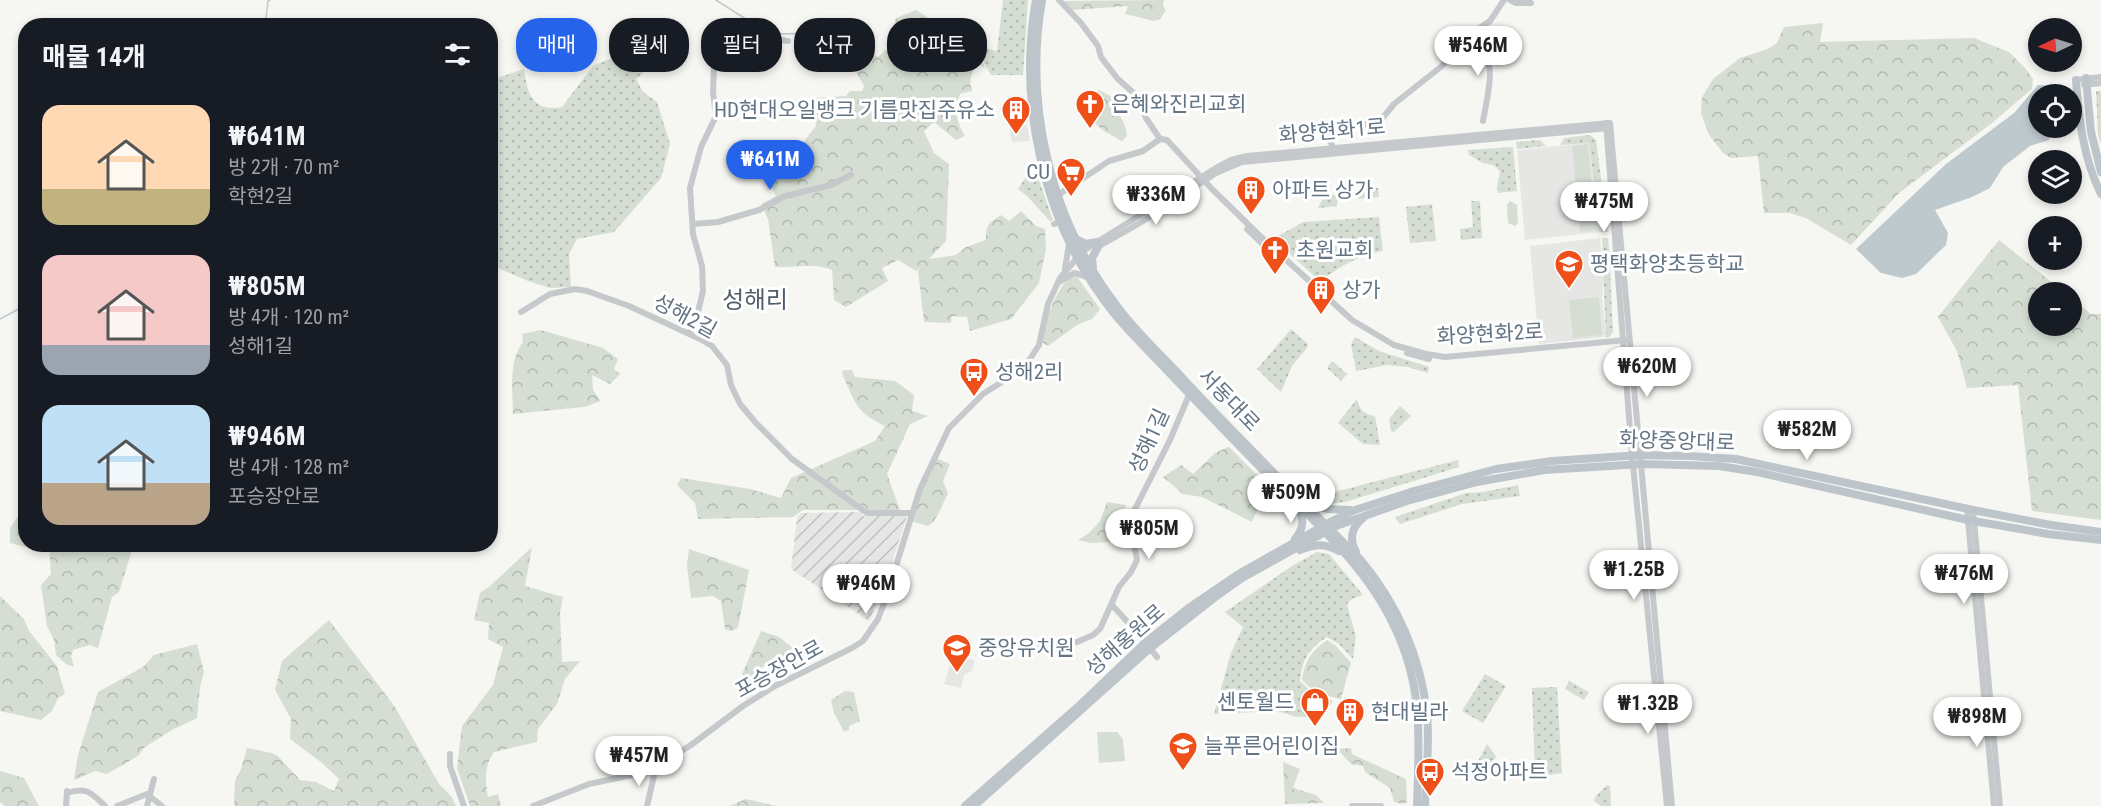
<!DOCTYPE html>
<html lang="ko">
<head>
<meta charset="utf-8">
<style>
  body { margin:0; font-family:"Roboto Condensed","Noto Sans KR",sans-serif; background:#242831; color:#f1f3f6; height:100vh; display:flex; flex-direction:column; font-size:22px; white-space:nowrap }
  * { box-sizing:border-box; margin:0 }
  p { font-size:20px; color:#9ea1a6 }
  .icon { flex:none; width:33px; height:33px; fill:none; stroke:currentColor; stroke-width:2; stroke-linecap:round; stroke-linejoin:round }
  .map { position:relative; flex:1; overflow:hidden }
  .panel { position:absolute; left:18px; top:18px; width:480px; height:534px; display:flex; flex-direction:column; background:#171b24; border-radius:24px; box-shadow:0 3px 9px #0003 }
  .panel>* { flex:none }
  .guide { position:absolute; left:516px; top:18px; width:570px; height:54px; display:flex; gap:12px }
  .needle { width:39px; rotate:266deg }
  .fabs { position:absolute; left:2028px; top:18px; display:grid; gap:12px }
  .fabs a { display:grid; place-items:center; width:54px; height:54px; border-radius:50%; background:#171b24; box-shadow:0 3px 9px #0003; font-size:30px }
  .price { position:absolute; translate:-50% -51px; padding:0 14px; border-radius:21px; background:#fff; color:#222; font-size:20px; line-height:39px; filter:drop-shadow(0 2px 3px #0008) }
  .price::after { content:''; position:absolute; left:50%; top:36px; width:18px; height:14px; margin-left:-9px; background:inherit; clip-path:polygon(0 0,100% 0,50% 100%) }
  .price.selected { background:#2563eb; color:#fff }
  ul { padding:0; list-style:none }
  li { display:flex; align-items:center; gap:18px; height:150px; padding:0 24px }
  li span { display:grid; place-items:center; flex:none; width:168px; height:120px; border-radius:18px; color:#555 }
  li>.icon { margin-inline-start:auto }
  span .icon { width:72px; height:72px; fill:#fffc; stroke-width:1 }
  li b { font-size:26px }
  h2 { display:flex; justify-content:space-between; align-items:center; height:72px; padding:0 24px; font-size:26px }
  .tag { padding:0 21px; border-radius:24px; background:#171b24; box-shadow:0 3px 9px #0003; font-size:21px; line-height:54px }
  .tag.selected { background:#2563eb; color:#fff }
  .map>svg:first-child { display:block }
</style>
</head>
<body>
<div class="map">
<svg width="2101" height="806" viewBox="0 0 2101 806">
  <defs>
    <pattern id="industrial-furrows" width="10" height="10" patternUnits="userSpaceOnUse" patternTransform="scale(1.5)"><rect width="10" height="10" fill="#e6e7e5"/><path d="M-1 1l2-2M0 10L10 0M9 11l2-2" fill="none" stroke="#bec0bf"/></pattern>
    <pattern id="grass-dots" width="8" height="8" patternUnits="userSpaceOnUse" patternTransform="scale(1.5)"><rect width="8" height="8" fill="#d6ded3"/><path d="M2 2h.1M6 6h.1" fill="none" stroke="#b1b9b1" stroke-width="1.8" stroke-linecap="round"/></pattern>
    <pattern id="forest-crowns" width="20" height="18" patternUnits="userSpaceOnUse" patternTransform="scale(1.5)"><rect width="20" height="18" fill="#d6ded3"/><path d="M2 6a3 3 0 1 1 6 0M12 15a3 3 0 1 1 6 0" fill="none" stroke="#b1b9b1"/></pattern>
  </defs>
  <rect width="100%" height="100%" fill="#f6f6f2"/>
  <g fill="#e6e7e5">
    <path d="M1027,125l3,16 -18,1 -3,-13z"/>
    <path d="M1589,143l12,89 -76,8 -8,-90z"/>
    <path d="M1600,238l4,42 -2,17 4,40 -67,7 -9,-98z"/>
    <path d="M953,655l22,5 -3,11 -8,4 -3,13 -17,-4z"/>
  </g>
  <path fill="url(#industrial-furrows)" d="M861,512l2,4h44l-22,69 -16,36 -78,-52 6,-51 4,-5z"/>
  <g fill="url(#grass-dots)">
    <path d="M1003,0h25l-5,75h-32l-5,-8 -8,-21 19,5z"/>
    <path d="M656,48l4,9 -24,22 7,13 14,10 13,42 -9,34 -47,54 -37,7 -8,15 2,33 -21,1 -22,-7 -37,-16v-185l33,-11c3,24 9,44 38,38l31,-41 14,-6z"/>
    <path d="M2096,91h5v53l-3,-9z"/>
    <path d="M1590,135l6,5 12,92h-7l-12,-89 -29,2 4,-7z"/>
    <path d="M1540,140l6,6 -29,3 -1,-7z"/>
    <path d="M1513,147l4,44 -19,2 -1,-8 3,-13c-5,-8 -8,-7 -17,-9 -4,-2 -10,-6 -14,-8l-1,-5z"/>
    <path d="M1037,175l16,45 -3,1 -23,-25 -9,-7 8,-12 4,3z"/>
    <path d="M1363,188h15l1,9 -21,2z"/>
    <path d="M1326,192l12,5 -1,9 -19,2z"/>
    <path d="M1471,201h9l2,37 -21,2 -1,-11 13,-2z"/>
    <path d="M1432,204l4,37 -26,2 -4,-36z"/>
    <path d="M1379,217l4,34c-25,4 -43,16 -63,30l-47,-42 30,-17z"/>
    <path d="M1602,238h6c3,31 3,62 5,94l-4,5 -3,1c-2,-34 -2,-67 -4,-100z"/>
    <path d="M1291,329l17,15 -1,4 -15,18 -11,26 -24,-23z"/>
    <path d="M1355,337l24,14 50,16 -1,6 -20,-6 -21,-2 -31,6 -5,-27z"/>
    <path d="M1332,361l15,13 -6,7 -14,-13z"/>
    <path d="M1357,399c3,11 6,15 18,17l5,29 -17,-1 -25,-21z"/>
    <path d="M1400,406l11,10 -17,16 -3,-1 -2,-12z"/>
    <path d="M1458,460l1,7 -114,35 -16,2 -6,-9z"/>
    <path d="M1518,485l2,11 -58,8 -62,20 -5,-7 71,-24 17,-1z"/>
    <path d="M1317,552l12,2 34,41 -11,4 -5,5 9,33 -3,22 -14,-15 -12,-7c-19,12 -25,23 -27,44l16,15 17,5 -8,11 -10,4 -18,1 -20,-6 -63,3 17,-61 12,-26 -18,-15 67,-46z"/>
    <path d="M1485,674l21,12 -23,37 -21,-12z"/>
    <path d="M1569,681l20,11 -5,8 -19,-11z"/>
    <path d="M1557,687l5,86 -19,3 -1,-4 -7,-1 -3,-83z"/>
    <path d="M1487,744l9,12 -9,20 -11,-6 -1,-3z"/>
    <path d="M1607,785l3,1 1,20h-10l-7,-5 1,-4z"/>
  </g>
  <g fill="url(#forest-crowns)">
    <path d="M1164,0l-1,6 3,4 -6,9 -6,2 -29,-7 3,-8 -56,4 -8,-9z"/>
    <path d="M916,10l14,9 11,15 26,18 6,-5 5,2 7,19 -6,-4c-9,9 -10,16 -7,27l-12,3c-6,17 -4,26 5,42l-9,4 -22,-18 -10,9 10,22 15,11 -3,77 -17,18 27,-4 10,-8 20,-7c-1,-15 3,-17 15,-25l8,6 12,-10 15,15 9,3 1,20 -7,34 -28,36 -41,12 -3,-14 -15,-1 -1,7 -27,-1 -6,-52 3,-4 -5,5 -18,-11 -16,8 6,13 -42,26 -12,-7 -2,-30c-18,-8 -38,-2 -57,-3l-7,-48 -7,-15 15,-8 -14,-28 7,-5v-8l-4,-7 3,-7 16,1 14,7 18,-23 -3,-28 33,-2 4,-5h12l2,-5 -10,-18 -3,-10 12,-11 15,10 19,-17 -4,-12 3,-10z"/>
    <path d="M1823,23l-3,19 154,-4 35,14 17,17 7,10 -1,10 -40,34 -93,70 -48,52 -45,-27 -16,-5h-26l-6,-57 -27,2 -8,-5 -14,-18 -8,-22 1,-16 11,-18 27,-21 28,-9 9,-6 7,-16z"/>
    <path d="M1099,90l13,7c3,16 14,22 15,39l-5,5 -18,-10 -25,-21v-9z"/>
    <path d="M1999,240l65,52h-26v34h34v-27l19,15h10v206l-69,-9 -14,-126 -51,3 -10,-37 -19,-34z"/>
    <path d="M1073,276l5,2 22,31 -8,10 -15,6 -29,21 -5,-3c-1,-16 15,-61 30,-67z"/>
    <path d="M541,330l62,18 15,11 -4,10 6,5 -10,10 -18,-9 1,15 8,11 -17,6 -71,7c0,-24 -5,-52 10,-72l-1,-8z"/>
    <path d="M846,370h6l3,7 40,4 19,14 -2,16 16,5 -18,8 -23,50 13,36h-97l-10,7 -95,2 -3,-16 -18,-18 4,-7 69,11 31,9 10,-20 84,-37 10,-15c-29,-14 -29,-22 -42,-50l-1,-5z"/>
    <path d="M1228,447h1l58,58 -9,4 -20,-1 -6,14 -50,-25 -19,-3 -20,-17 18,-12 12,9 22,-21z"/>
    <path d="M936,458l14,6 -7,17 5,13c-7,11 -9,25 -20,32l-17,-5 12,-35z"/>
    <path d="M1107,502l19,3 -16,37 -19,1 -13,-3 11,-7 11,-12z"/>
    <path d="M25,506l1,38 18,1 1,7 -35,-9v-15z"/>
    <path d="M49,545h88l-5,5 -13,42 -7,5 -14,51 -8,-3 -17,5 -2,6 3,11 -8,-3 -10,-9 -2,-15 -7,-14 -6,-41 10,-11z"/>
    <path d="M532,547l-7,39 38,11 -3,15 2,50 18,-1 -15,18 -8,25 -19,25 -1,13 -43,10c-10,14 -9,28 -6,45l10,-3 3,12h-31l-13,-38 5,-42 31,-41 10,-38 -15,-8 1,-16 -15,-3 6,-27 10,-7z"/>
    <path d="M689,549l60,21 -11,58 -7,3 -6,-2 -4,-28 -8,-5 -22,2 -4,-32z"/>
    <path d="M0,596l24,23 5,12 28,35 8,28 -7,4 -6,13 -11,9 -41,-9z"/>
    <path d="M329,620l66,87 44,77 13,13 4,9h-222l1,-25 6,-12 6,-21 25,5 6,3 22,24 16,2 18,9 5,-12 -17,-16 -32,-24 1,-20 -16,-29 7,-29z"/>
    <path d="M761,631l18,6 19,15 -36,15 -9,28 -8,4 2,-14 -5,-11z"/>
    <path d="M1327,640l9,6 15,17 -10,36 -25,-6 -14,-13c3,-20 9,-28 25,-40z"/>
    <path d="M197,644l7,28 -4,15 -3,31 -25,12 -27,17 -7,9 -31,18 -12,-3 -21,9 4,-25 20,-63 45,-25 11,-12z"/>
    <path d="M845,691l9,1 6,29 -11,5v4l-5,2 -10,-19 -3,-13z"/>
    <path d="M1351,748l1,6 54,25 1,23 -4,2 -9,-2 -4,-14 -25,-16 -2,-6 -12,-2 -14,-15z"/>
    <path d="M1283,762l17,7 -7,19 23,7 8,8 -39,1z"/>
    <path d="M0,771l24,7 15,28h-34l-5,-4z"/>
    <path d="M746,799l30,7h-46z"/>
  </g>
  <g fill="#d6ded3">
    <path d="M1588,144l8,86 -16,2 -8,-86z"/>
    <path d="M1510,201l7,4 1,18 -3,3 -7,-3 -1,-18z"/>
    <path d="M1599,297l3,38 -29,3 -4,-38z"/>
    <path d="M1097,732h20l6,7 2,22 -26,2z"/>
  </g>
  <path fill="#bec9ce" d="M2038,85l24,1 -4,8h-20v34h14l-3,12 -19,6 -27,21 -13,21 -18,9 -37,13 13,23 -2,12 -30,29 -14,4 -21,-5 -25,-24 90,-85 68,-51z"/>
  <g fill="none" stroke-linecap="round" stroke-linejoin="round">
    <g stroke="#bec9ce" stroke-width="1.5">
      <path d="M716,0l47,30 11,4 64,-1"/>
      <path d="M265,26l3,-25 2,-1"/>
      <path d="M0,319l26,-14"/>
    </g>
    <g stroke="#c5c9cc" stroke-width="6">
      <path d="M1059,0l22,23 17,23 3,11 16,21 22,20 7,20 14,21"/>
      <path d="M1510,0l6,3h15"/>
      <path d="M1476,31c21,37 14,50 7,90"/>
      <path d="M2076,80l25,-3"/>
      <path d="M2084,85l17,-2"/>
      <path d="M1606,123l26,332 35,351"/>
      <path d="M1333,148l-4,-10 11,-11 19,-1 22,-6 13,-16 48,-38 21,-27 27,-18 14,-21"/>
      <path d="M1058,195l51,-34 34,-10 17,-12 7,1 44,48 48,47 93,85 42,25 32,9 19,3 181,-17"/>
      <path d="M693,224l25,-2 41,-12 26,-14 46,-11 20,-10"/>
      <path d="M1054,224l6,-2"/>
      <path d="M1247,229l27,26"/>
      <path d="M1096,248l44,-25 76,-50 26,-11 367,-34"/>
      <path d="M1065,269l4,-25"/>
      <path d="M1061,281l13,-8 14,4"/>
      <path d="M521,312l29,-18 25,-5 12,2 42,15 71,33 12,7 15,19 4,20 9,19 16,19 36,36 75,54h44"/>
      <path d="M689,333l9,-21 5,-21 -1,-25 -9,-32 -3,-46 11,-41 15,-31 -3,-24 1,-27 -7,-22 36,-1 10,-4 8,-1 27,4"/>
      <path d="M1407,353l22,6"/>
      <path d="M1967,509l27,297"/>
      <path d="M1973,510l27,296"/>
      <path d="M1112,605l23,25 22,27"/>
      <path d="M1029,650l48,-8 16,-7 7,-6 19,-42 12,-15 6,-12 -6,-32 3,-17 36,-71 19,-45"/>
      <path d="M450,754v12l14,40"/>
      <path d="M67,793c21,-7 25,1 38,13"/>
      <path d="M66,806l1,-15"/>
      <path d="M117,806l30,-12 15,12"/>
      <path d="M147,806l7,-27"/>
      <path d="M533,806l56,-22 52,-11 15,-6 35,-22 52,-39 32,-20 77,-38 11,-7 15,-22 8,-21 34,-109 29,-61 34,-34 36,-23 11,-12 9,-14 9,-41 12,-26 22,-26 15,-10 119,-74 15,-8 16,-4 363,-33 62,683"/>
      <path d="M647,806l9,-39"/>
      <path d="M1352,806h29"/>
    </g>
    <g stroke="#bdc5cb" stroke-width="8">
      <path d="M1036,0c-18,100 6,214 65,296 17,25 39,46 59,67 37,39 74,78 111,115 45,45 96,90 123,148 30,61 25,115 23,180"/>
      <path d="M1042,0c-18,105 8,217 72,302 21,30 49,54 73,81 56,60 115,118 173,176 37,44 61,98 67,155 3,30 -1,62 -2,92"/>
      <path d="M2086,78l5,54 10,40"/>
      <path d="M2076,80c3,39 7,78 25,114"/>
      <path d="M1078,240l8,4 11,-2"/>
      <path d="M1093,268l-1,-10 6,-11"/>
      <path d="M1309,503l18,6 23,1"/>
      <path d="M1295,539c10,-12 8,-19 4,-33"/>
      <path d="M1300,550c16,-6 24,-7 39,1"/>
      <path d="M1356,552c-7,-13 -5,-24 7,-34"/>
      <path d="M965,806l115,-101 66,-63 44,-35 47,-32 95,-54 23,-11 59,-19 82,-22 56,-8 89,-6 49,1 46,3 237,51 78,15 50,7"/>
      <path d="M974,806l175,-157 65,-51 28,-20 94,-52 71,-25 70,-19 67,-12 98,-6 77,2 38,6 211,48 80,14 53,6"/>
    </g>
  </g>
  <defs>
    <g id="church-pin" transform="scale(1.5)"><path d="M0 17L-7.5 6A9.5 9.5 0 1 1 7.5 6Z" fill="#ef4f19" stroke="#fff"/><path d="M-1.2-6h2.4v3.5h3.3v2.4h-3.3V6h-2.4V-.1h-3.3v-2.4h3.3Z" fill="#fff"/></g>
    <g id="building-pin" transform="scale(1.5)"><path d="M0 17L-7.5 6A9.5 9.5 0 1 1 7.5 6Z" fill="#ef4f19" stroke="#fff"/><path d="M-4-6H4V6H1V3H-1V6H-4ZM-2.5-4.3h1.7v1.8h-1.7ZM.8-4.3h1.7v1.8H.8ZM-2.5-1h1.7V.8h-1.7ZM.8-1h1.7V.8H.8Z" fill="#fff"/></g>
    <g id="supermarket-pin" transform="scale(1.5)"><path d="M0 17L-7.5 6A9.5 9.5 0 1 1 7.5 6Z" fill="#ef4f19" stroke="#fff"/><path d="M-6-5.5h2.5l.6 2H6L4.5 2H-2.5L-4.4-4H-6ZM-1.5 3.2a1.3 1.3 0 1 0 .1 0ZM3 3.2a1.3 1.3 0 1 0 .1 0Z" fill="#fff"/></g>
    <g id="school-pin" transform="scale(1.5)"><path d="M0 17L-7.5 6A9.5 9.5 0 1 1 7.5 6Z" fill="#ef4f19" stroke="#fff"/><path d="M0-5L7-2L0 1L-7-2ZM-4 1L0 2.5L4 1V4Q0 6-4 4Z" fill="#fff"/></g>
    <g id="bus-pin" transform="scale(1.5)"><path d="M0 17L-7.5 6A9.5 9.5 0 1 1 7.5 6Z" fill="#ef4f19" stroke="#fff"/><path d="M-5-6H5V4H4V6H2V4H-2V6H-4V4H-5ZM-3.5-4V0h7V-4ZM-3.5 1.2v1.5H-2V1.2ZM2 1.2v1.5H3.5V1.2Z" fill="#fff"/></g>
    <g id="shop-pin" transform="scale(1.5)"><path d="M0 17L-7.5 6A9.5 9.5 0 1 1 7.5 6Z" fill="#ef4f19" stroke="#fff"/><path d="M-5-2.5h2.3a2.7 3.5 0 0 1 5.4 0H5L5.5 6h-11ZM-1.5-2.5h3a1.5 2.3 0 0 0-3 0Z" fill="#fff"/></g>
  </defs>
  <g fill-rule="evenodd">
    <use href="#church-pin" x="1090" y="104"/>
    <use href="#building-pin" x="1016" y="110"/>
    <use href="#supermarket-pin" x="1071" y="172"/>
    <use href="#building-pin" x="1251" y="190"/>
    <use href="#church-pin" x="1275" y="250"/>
    <use href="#school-pin" x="1569" y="264"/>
    <use href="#building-pin" x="1321" y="290"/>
    <use href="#bus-pin" x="974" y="372"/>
    <use href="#school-pin" x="957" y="648"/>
    <use href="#shop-pin" x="1315" y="702"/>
    <use href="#building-pin" x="1350" y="712"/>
    <use href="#school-pin" x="1183" y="746"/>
    <use href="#bus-pin" x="1430" y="772"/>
  </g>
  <g text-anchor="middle" stroke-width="6" stroke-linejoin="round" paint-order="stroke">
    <g font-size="21" fill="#637585" stroke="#fff" text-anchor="start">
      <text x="1111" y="111">은혜와진리교회</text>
      <text x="995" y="117" text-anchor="end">HD현대오일뱅크 기름맛집주유소</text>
      <text x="1050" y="179" text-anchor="end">CU</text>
      <text x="1272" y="197">아파트 상가</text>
      <text x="1296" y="257">초원교회</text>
      <text x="1590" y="271">평택화양초등학교</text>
      <text x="1342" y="297">상가</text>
      <text x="995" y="379">성해2리</text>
      <text x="978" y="655">중앙유치원</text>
      <text x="1294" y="709" text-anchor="end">센토월드</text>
      <text x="1371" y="719">현대빌라</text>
      <text x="1204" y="753">늘푸른어린이집</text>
      <text x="1451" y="779">석정아파트</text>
    </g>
    <g font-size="21" fill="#637585" stroke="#fff">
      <text transform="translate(1332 131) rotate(-5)" y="7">화양현화1로</text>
      <text transform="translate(685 316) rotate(28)" y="7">성해2길</text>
      <text transform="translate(1490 334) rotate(-3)" y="7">화양현화2로</text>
      <text transform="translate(1229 400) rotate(46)" y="7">서동대로</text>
      <text transform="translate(1149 441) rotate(-65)" y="7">성해1길</text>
      <text transform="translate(1677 441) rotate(2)" y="7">화양중앙대로</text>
      <text transform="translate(1125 640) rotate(-41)" y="7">성해홍원로</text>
      <text transform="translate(779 669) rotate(-29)" y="7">포승장안로</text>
    </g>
    <g font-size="24" fill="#515e6a" stroke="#fff">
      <text x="755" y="308">성해리</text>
    </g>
  </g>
</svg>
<div class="fabs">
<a><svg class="needle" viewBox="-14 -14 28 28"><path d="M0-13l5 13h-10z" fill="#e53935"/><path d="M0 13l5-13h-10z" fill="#9ea1a6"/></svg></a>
<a><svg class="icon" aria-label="locate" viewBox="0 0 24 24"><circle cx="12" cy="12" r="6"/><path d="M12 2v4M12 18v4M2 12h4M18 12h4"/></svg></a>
<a><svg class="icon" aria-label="layers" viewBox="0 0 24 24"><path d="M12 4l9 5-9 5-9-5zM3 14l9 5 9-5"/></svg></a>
<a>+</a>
<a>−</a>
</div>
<b class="price" style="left:1478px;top:77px">₩546M</b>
<b class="price selected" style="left:770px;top:191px">₩641M</b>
<b class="price" style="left:1156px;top:226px">₩336M</b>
<b class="price" style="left:1604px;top:233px">₩475M</b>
<b class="price" style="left:1647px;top:398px">₩620M</b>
<b class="price" style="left:1807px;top:461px">₩582M</b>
<b class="price" style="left:1291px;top:524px">₩509M</b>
<b class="price" style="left:1149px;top:560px">₩805M</b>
<b class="price" style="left:1634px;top:601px">₩1.25B</b>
<b class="price" style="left:1964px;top:605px">₩476M</b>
<b class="price" style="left:866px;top:615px">₩946M</b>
<b class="price" style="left:1648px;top:735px">₩1.32B</b>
<b class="price" style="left:1977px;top:748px">₩898M</b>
<b class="price" style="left:639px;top:787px">₩457M</b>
<div class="guide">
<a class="tag selected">매매</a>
<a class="tag">월세</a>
<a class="tag">필터</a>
<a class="tag">신규</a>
<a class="tag">아파트</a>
</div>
<section class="panel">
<h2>매물 14개<svg class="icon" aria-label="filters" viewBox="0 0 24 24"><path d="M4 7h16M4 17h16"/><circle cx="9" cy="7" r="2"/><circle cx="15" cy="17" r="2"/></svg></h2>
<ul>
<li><span style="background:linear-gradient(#ffd9b3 70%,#c2b280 0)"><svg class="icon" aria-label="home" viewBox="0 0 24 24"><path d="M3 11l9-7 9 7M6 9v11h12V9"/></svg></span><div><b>₩641M</b><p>방 2개 · 70 m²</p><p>학현2길</p></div></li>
<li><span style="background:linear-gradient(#f6c9c9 75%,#9aa5b1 0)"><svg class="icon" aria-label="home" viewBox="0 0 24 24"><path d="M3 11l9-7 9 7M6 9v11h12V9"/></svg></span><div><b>₩805M</b><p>방 4개 · 120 m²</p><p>성해1길</p></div></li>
<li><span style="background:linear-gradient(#bfe0f5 65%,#b9a48a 0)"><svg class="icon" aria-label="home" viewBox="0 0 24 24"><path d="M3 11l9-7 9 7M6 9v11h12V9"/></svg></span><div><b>₩946M</b><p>방 4개 · 128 m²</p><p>포승장안로</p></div></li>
</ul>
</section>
</div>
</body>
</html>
